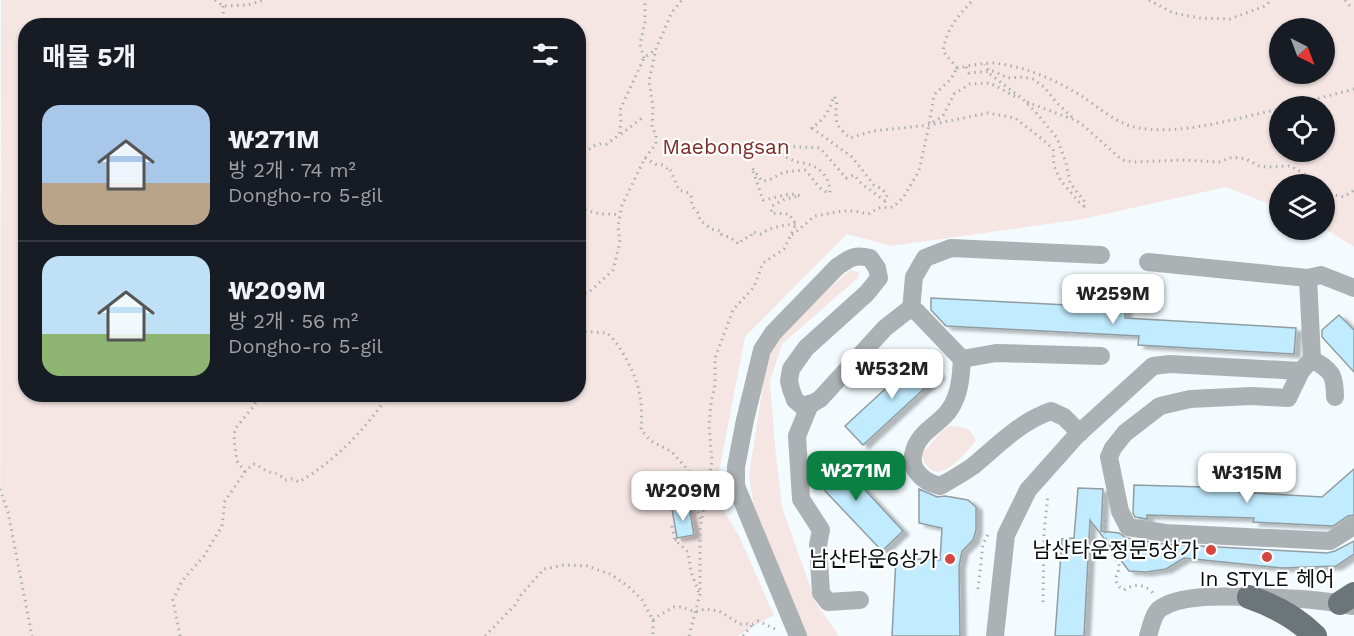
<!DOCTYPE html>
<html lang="ko">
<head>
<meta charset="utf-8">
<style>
  body { margin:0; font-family:"Work Sans","Noto Sans KR",sans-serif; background:#20242c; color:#f1f3f6; height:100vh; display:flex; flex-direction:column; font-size:22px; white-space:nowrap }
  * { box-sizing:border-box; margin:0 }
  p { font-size:20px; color:#9ea1a6 }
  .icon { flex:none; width:33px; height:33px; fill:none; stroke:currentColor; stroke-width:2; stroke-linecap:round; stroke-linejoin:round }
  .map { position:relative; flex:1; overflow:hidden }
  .drawer { position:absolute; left:18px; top:18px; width:568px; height:384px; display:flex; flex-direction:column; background:#171b24; border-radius:24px; box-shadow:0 2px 4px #0004 }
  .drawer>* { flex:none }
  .needle { width:39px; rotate:138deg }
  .fabs { position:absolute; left:1269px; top:18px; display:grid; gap:12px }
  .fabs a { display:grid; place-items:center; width:66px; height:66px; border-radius:50%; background:#171b24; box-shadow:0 2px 4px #0004; font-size:30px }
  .price { position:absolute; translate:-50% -51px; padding:0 14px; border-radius:12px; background:#fff; color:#222; font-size:20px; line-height:39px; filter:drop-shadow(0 2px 3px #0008) }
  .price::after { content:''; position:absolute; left:50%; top:36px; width:18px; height:14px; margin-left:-9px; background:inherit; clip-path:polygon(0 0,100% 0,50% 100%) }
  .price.current { background:#0b8043; color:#fff }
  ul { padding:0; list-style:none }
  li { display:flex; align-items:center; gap:18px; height:150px; padding:0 24px }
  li+li { border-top:2px solid #363941 }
  li span { display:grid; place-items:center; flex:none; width:168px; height:120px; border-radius:18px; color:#555 }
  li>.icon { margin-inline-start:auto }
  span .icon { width:72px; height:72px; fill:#fffc; stroke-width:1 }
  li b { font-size:26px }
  h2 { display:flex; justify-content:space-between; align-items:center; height:72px; padding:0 24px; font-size:26px }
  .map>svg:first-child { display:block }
</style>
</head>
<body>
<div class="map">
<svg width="1354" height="636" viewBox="0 0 1354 636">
  <defs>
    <filter id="shadow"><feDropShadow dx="6" dy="3.5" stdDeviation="1.5" flood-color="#0004"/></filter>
  </defs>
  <rect width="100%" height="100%" fill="#f3fbfe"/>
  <g fill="#f5e6e4" fill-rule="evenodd">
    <path d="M1,0h1353v247l-29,-18 -1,-45h-44l-1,24 -53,-21 -143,32 -192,27 -44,-12 -102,103 -29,151 5,18 18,30 35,79 -37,21h-737zM26,26h553v368h-553zM1280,28h44v46h-44zM1280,106h44v46h-44z"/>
    <path d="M850,270l9,2 -1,6 -76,66 -12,37 5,65 7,61 34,96 23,33h-34l-51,-127 -5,-34 17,-109 12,-30z"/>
    <path d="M949,426c14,1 22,1 27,15 -8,9 -30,36 -43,30 -6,-3 -9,-10 -12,-16l18,-21z"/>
  </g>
  <g fill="#c1ecff" stroke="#919da2" stroke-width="1.5" filter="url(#shadow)">
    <path d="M931,298l195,10 -1,10 171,10 -2,26 -156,-9 1,-9 -193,-10 -15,-16z"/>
    <path d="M1339,315l15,15v42l-32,-35v-7z"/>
    <path d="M921,356l18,19 -76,70 -18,-19z"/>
    <path d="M831,453l72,78 -21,20 -71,-75v-3z"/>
    <path d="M1354,469v46l-6,1 -15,10 -80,-4 1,-4 -107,-3v4l-12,-2 -2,-4 1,-28 105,3v4l83,5z"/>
    <path d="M1078,488l25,1 -2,42 18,2 7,5 38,6 163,9 8,-2 19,-10v13l-18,12 -54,2 -98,-10 -18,11 -20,3 -17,-1 -39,-51 -6,116h-29l7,-97 12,-1z"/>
    <path d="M919,489l18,8 8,-1 23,4 8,7v23l-3,10 -11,11 -3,15 1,70h-68l4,-78 44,2 2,-32 -23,-5z"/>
    <path d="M689,507l5,28 -17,3 -5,-29z"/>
  </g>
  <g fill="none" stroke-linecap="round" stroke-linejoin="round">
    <g stroke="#a8afb1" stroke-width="3" stroke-dasharray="1.5 4.5" stroke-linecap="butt">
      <path d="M215,0l8,6 24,-1 17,-5"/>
      <path d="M1149,0l24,13 27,5 30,1 35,-13 6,-6"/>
      <path d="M1345,0l5,6 4,1"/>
      <path d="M223,6l1,20"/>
      <path d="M644,58l-4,-14 5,-22v-22"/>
      <path d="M966,67l3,6 25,-2 14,7 15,-1 10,2 11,8 12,15 19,18"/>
      <path d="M957,68c11,-2 24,-5 36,-5 32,3 63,17 90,34 15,10 33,26 51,30 44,10 102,-9 146,-18"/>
      <path d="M957,68l-14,-17c4,-23 14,-34 30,-51"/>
      <path d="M1027,102l50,19 8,6 37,33 12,2 49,-2 36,2 14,-5 13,2 13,7 9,1 22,-1 13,7 12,11"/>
      <path d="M1289,106l65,-17"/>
      <path d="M933,122l10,-6 11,-22 16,-10 20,-1 28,15"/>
      <path d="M621,134l21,-16"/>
      <path d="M579,156l15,-10 6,-2h7l12,-9 2,-12 -1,-13 24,-52 12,-9"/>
      <path d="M645,158l12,7h5l5,3 2,-1 10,23 10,3 2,3 1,10 6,7 2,7 11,9 10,2v3l10,4 8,6 4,-5 8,-3 1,-4 9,2c9,-7 23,-9 35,-10"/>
      <path d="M1324,193l20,4 10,-7"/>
      <path d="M579,209l22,5h13l6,2"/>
      <path d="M792,235l23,-19 28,-5h12l13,3 11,-6 14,-1 10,-9 16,-27 10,-46 5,-30 17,-16 6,-11"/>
      <path d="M579,294l9,-1 25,-23 7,-28 -2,-15 4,-22 23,-47 11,-14v-9l-4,-8 1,-21 -4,-25 7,-32 16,-37 10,-12"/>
      <path d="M579,331l28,2c14,12 28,40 32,58 3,13 3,26 2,39l10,11 21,11 17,19 12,51"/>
      <path d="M245,472l-8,-11 -3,-21 1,-11 18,-22 7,-13"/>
      <path d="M0,489l8,23 24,124"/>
      <path d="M1105,520c0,9 -1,21 4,29 7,15 15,11 6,30 2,5 4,9 9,11 10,-7 21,-6 29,3"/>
      <path d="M672,526l3,14 13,12 3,20 8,21"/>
      <path d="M675,540l15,-2 10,-8"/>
      <path d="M978,589l5,-45 5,-9"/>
      <path d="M1043,602l1,-69 4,-39"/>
      <path d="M653,620l5,-4 16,-9h8l13,5 10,-3 14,2 21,13h13l5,-3 19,9"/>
      <path d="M180,636l-7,-36 9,-19 22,-25 18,-30 3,-25 20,-29 8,-8c6,1 9,5 14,7 11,4 8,0 18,9l7,-1 7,3c36,-21 67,-53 90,-88"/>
      <path d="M485,636l30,-31 6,-10 23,-26 20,-4 23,1 23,8 18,12 14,14 11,20v16"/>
      <path d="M689,636l11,-42v-65l12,-68 -3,-36 2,-22 4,-18v-27l18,-48 21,-23 9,-24 21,-14 12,-25 -7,-10 -18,-1 1,-7 13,-7 15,-3c-11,-5 -25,3 -37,4l-11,-32 10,13 7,-1 15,-8 21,-2c9,8 12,20 25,23 0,-12 -6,-22 -17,-27 -6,-3 -13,-3 -19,-5 -10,-5 -20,-11 -27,-20l15,5 38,2 26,30 8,-3 8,9 23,17 2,-6 -5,-6 -8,-4 -22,-28 -40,-29c13,-10 17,-16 22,-32 5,8 1,12 2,21 0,9 8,16 14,21l23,-7 56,-6 59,-12 27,5 32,25 6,7 1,16 7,15 18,21 5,4 1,-4 -15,-19 -4,-20 -9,-25 -18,-22 -14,-15 -35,-27 -5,-10"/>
      <path d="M743,636l10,-12"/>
    </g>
    <g stroke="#acb1b3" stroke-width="18">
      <path d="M1148,262l160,16 13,-3 33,13"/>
      <path d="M911,310l3,-33 11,-19 26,-10 150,7"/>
      <path d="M962,359l34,-6 105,3"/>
      <path d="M1312,359c19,12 23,14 23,38"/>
      <path d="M1301,371l11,-12 -4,-81"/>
      <path d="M810,404l-13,32 4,63 20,31 -3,15 3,48 7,9 32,-2"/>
      <path d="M798,636l-62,-150v-19l9,-47 17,-70 11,-17 64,-66c13,-9 17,-13 33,-9l7,10 2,10 -12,15 -61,55 -15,21 -2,12 2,8 4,11 7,6 11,-3 7,-4 65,-71 23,-18 8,1 46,48c-1,17 -2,35 -12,50 -11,17 -32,21 -37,46 -1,6 0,12 4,17 6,8 14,12 23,14 11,-6 23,-13 33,-20 24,-20 48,-45 78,-55l13,6 16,16"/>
      <path d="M995,636l11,-101 22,-45 49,-55 76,-69 17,-2 131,7 -13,27 -37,-2 -61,3 -30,7 -35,27 -12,15 -4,9 11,54 8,16 37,6 165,8 24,-15"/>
      <path d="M1148,636c3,-9 5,-23 13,-28 23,-15 69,-11 95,-11 32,1 65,2 96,9"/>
    </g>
    <g stroke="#6c7579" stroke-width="24">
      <path d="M1249,597c26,9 47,20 66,39"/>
      <path d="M1340,603l14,-9"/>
    </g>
  </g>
  <g fill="#d54641" stroke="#fff" stroke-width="2">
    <circle cx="1211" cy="550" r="6"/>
    <circle cx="1267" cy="557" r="6"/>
    <circle cx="950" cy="559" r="6"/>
  </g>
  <g text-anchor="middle" stroke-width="4.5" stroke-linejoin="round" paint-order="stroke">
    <g font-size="21" fill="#7f2d29" stroke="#fff">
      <text x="726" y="154">Maebongsan</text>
    </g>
    <g font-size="21" fill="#0a0e0f" stroke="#fff" text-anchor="end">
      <text x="1199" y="557">남산타운정문5상가</text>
      <text x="938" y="566">남산타운6상가</text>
      <text x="1267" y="586" text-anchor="middle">In STYLE 헤어</text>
    </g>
  </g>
</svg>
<div class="fabs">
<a><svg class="needle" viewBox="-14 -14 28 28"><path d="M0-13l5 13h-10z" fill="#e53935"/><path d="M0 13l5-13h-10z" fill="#9ea1a6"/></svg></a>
<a><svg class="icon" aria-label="locate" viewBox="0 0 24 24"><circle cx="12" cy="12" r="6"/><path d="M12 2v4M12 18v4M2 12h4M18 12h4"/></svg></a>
<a><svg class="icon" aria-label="layers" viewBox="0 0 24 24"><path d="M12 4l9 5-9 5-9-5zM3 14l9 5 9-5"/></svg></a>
</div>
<b class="price" style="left:1113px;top:325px">₩259M</b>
<b class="price" style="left:892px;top:400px">₩532M</b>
<b class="price current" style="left:856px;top:502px">₩271M</b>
<b class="price" style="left:1247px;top:504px">₩315M</b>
<b class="price" style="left:683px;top:522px">₩209M</b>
<section class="drawer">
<h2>매물 5개<svg class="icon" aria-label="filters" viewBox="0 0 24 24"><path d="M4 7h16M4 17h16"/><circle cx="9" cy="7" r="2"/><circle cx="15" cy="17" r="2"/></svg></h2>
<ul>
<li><span style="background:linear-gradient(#a9c7e8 65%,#b9a48a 0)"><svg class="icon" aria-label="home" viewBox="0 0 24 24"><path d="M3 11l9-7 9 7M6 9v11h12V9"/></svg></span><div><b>₩271M</b><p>방 2개 · 74 m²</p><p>Dongho-ro 5-gil</p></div></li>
<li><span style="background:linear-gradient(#bfe0f5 65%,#8fb573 0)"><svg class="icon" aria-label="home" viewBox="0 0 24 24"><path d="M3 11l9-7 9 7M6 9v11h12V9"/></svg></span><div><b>₩209M</b><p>방 2개 · 56 m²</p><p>Dongho-ro 5-gil</p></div></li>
</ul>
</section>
</div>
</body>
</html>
